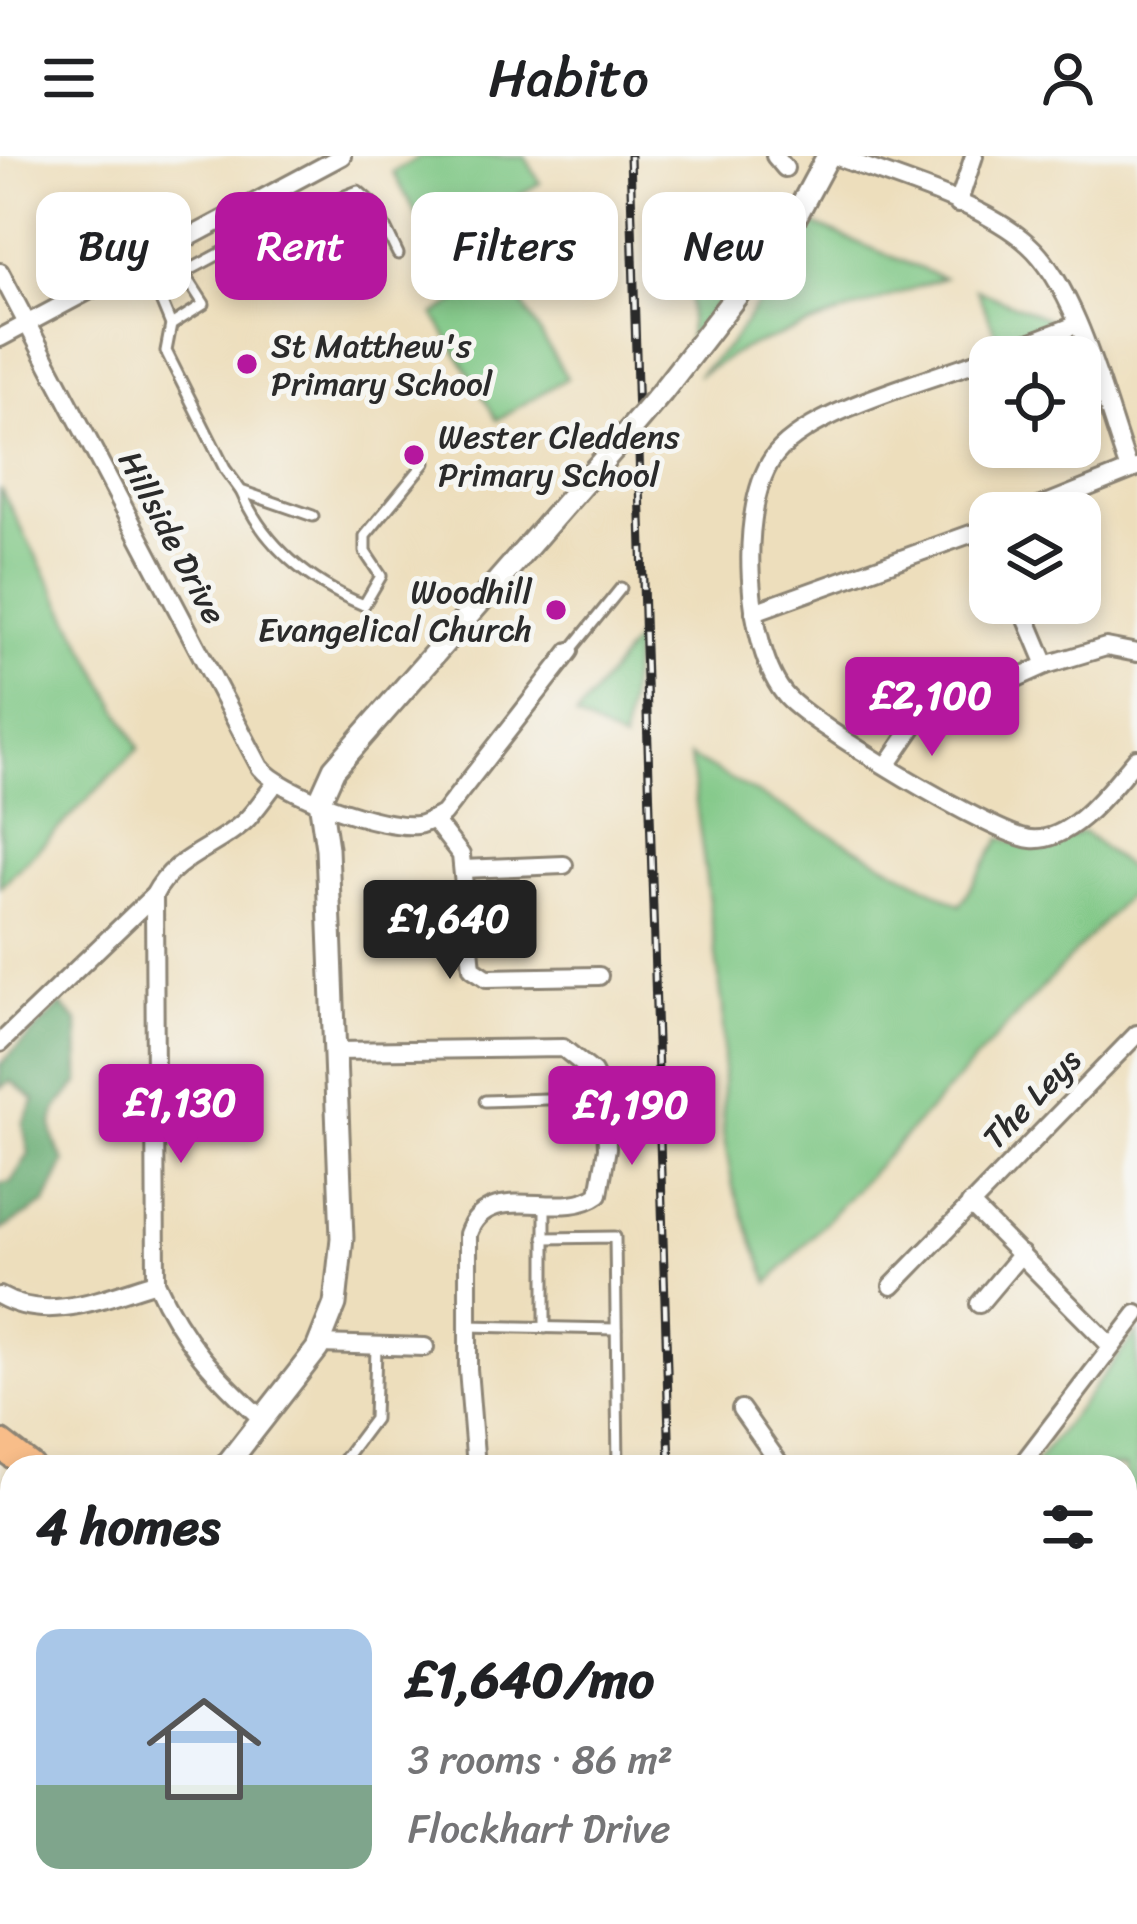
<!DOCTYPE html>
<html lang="en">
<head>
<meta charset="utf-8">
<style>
  body { margin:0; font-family:Sriracha,sans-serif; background:#f2f2f2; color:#202124; height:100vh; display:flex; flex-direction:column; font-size:45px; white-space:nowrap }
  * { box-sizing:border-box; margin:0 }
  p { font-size:39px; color:#757577 }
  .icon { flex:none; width:66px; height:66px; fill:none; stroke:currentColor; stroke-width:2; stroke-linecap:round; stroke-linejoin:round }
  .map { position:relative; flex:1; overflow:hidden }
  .panel { position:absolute; left:0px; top:1299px; width:1137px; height:471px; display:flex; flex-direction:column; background:#fff; border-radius:36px 36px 0 0; box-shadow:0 6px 18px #0003 }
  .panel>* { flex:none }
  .top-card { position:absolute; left:36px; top:36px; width:1065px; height:108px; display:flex; gap:24px }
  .controls { position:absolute; left:969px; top:180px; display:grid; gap:24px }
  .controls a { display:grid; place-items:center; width:132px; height:132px; border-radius:24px; background:#fff; box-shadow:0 6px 18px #0003; font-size:60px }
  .price { position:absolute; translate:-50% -102px; padding:0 27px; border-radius:12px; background:#b5179e; color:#fff; font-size:39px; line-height:78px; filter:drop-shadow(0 3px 6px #0008) }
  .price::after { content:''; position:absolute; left:50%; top:72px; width:36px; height:27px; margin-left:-18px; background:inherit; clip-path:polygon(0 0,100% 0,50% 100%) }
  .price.on { background:#222; color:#fff }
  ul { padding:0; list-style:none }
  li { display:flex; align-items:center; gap:36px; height:300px; padding:0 36px }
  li+li { border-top:3px solid #e0e0e0 }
  li span { display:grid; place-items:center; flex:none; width:336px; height:240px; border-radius:24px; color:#555 }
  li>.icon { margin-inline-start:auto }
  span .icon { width:144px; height:144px; fill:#fffc; stroke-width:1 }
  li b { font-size:51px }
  h2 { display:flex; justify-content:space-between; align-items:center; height:144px; padding:0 36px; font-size:51px }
  .chip { padding:0 42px; border-radius:24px; background:#fff; box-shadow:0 6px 18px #0003; font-size:42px; line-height:108px }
  .chip.on { background:#b5179e; color:#fff }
  header { display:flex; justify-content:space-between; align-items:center; height:156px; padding:0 36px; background:#fff; font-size:54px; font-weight:600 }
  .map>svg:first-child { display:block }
</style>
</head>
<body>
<header><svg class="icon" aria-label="menu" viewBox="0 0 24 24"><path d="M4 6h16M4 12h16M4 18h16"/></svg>Habito<svg class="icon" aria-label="person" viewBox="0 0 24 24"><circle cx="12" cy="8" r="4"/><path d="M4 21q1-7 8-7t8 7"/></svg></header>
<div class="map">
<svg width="1137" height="1768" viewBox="0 0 1137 1768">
  <rect width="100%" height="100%" fill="#f6f6f2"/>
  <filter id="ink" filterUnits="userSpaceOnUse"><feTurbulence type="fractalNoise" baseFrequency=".00833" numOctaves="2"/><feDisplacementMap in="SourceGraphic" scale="24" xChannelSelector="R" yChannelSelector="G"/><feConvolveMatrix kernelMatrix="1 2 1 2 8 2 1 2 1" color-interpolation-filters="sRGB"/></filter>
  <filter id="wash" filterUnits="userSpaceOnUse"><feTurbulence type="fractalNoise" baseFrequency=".004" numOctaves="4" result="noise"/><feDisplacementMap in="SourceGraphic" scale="48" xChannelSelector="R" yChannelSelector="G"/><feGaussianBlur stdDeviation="2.7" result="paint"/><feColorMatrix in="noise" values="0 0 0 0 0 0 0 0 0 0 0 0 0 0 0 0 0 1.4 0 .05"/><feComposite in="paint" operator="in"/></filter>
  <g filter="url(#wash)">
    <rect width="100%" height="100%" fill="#eddebc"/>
    <g fill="#7dc683" stroke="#547857" stroke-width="3">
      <path d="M422,0h103l15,27 -108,60 -39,-71z"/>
      <path d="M693,59l69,33 -73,92z"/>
      <path d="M813,68l130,54 -199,70 -47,28 33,-32z"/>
      <path d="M504,117l63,105 -70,42 -63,-105z"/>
      <path d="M976,133l77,32 -52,24z"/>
      <path d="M0,332l139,260 -139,139z"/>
      <path d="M636,483l-13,103 -47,-25z"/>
      <path d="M690,601l270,148 41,-67 35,11 47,-17 54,43v21l-6,-4 -362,391 -36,-96 -10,-54v-124z"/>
      <path d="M1137,1176v155l-12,15v-35h-93z"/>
      <path d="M12,1436v322h32l-1,10h-43v-325z"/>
    </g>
    <path fill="#66ab71" stroke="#486b4e" stroke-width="3" d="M61,849l17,17 1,61c-30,30 -35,41 -14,79l-19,41 -46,28v-47l11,-2 18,-28 -6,-30 12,-24 -24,-19 -11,7v-23z"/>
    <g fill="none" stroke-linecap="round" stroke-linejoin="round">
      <path stroke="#75ade5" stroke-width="4.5" d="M0,1574l12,-6"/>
    </g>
  </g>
  <g filter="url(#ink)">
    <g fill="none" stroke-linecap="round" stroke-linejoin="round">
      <g stroke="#8c8474" stroke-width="15">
        <g id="service">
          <path d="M283,64l75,-29 16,14 24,49"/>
          <path d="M145,106l26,63 -5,26 59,118 16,22 72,25"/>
          <path d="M171,169l33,-21 -20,-31 99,-53 -12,-25"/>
          <path d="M241,335c22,54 69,92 123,114l17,-29 -16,-24v-16l60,-73"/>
          <path d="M570,495l51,-63"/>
          <path d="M485,945l120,-4"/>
          <path d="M545,1048v124"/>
          <path d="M544,1082l71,-1 3,230"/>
          <path d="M467,1170l149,3"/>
          <path d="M338,1311l36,-48 2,-72"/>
          <path d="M448,1758l11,10"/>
        </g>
      </g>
      <g stroke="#8c8474" stroke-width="22">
        <g id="minor">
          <path d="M775,0l10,12"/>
          <path d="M835,0c57,22 147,46 193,88 50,44 78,163 101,226"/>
          <path d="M958,48l16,-48"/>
          <path d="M0,116l260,495c21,27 122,62 157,58 8,-1 18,-7 26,-11l127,-163"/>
          <path d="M0,182l342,-182"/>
          <path d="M990,201c-59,23 -175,51 -214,97 -40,48 -31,197 11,243 26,29 208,139 244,142 42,4 82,-54 106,-81"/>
          <path d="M991,201l85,-32"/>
          <path d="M1024,357l112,-45"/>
          <path d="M1020,447l26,62"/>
          <path d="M754,456l236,-85"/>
          <path d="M888,608l28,-41 130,-58 60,-18 31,6"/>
          <path d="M433,663l28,36 11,113 15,10 112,-2"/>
          <path d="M463,713l101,-4"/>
          <path d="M154,739l2,387c26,59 60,95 107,138"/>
          <path d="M0,887l154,-148c20,-38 59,-46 90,-73 11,-10 21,-26 31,-38"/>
          <path d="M335,895l228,-3 30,24 12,25 2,51 -8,46c-39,29 -111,-17 -131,40v135l8,98"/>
          <path d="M970,1048l141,142"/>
          <path d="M892,1130l245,-252"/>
          <path d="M0,1140c49,28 105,1 156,-14"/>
          <path d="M979,1148l42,-50"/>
          <path d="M319,1188l106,3"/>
          <path d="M741,1253l41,58"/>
          <path d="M1020,1311l117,-153"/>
          <path d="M1125,1544l12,-22"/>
          <path d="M1125,1581l12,10"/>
          <path d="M0,1662h12"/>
          <path d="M307,1758l12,10"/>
          <path d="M831,1758l11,10"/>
          <path d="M588,1768l9,-10"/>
          <path d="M933,1768l9,-10"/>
          <path d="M1129,1768l8,-9"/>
        </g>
      </g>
      <g stroke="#8c8474" stroke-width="27">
        <g id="tertiary">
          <path d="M662,236l129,-167 37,-69"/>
          <path d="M225,1311l92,-118 18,-45 7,-66 -15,-390 -7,-48 14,-31 281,-322"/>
        </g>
      </g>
      <g stroke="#8c8474" stroke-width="33">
        <g id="primary">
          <path d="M0,1288l30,23"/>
          <path d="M563,1758l5,10"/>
        </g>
      </g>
      <use href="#service" stroke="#fff" stroke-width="9"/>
      <use href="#minor" stroke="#fff" stroke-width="16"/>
      <use href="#tertiary" stroke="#fff" stroke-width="21"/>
      <use href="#primary" stroke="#f8bd89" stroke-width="27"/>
      <g stroke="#2b2b2b" stroke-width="9">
        <g id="rail">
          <path d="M630,0l40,1311"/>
          <path d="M691,1758v10"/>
        </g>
      </g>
      <use href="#rail" stroke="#f6f6f2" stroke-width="4.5" stroke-dasharray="14" stroke-linecap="butt"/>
      <g stroke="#8c8474" stroke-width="27" stroke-linecap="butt">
        <path id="tertiary-bridge" d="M615,291l47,-55"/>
      </g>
      <use href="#tertiary-bridge" stroke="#fff" stroke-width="21"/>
    </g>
  </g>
  <g fill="#b5179e" stroke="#f6f6f2" stroke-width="4.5">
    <circle cx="247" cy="208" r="12"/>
    <circle cx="414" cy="299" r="12"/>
    <circle cx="556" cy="454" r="12"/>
  </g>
  <g text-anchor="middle" stroke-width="10" stroke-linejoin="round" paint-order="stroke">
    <g font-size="33" fill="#2b2b2b" stroke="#f6f6f2" text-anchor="start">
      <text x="271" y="201">St Matthew's<tspan x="271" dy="38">Primary School</tspan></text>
      <text x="438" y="292">Wester Cleddens<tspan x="438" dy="38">Primary School</tspan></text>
      <text x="532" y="447" text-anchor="end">Woodhill<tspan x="532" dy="38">Evangelical Church</tspan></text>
    </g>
    <g font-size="33" fill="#2b2b2b" stroke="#f6f6f2">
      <text transform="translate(173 381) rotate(62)" y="12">Hillside Drive</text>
      <text transform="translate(1031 942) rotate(-46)" y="12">The Leys</text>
    </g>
  </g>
</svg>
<div class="controls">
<a><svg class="icon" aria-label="locate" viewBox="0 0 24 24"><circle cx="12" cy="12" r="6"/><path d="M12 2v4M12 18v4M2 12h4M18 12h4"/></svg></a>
<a><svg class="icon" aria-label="layers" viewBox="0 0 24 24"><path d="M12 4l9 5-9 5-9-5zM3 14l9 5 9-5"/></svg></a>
</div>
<b class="price" style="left:932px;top:603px">£2,100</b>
<b class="price on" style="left:450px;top:826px">£1,640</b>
<b class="price" style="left:181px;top:1010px">£1,130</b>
<b class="price" style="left:632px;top:1012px">£1,190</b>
<div class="top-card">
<a class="chip">Buy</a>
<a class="chip on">Rent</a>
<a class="chip">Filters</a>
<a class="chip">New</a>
</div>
<section class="panel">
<h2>4 homes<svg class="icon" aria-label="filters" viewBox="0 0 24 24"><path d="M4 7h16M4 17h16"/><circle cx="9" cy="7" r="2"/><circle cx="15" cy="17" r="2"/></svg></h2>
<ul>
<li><span style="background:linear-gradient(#a9c7e8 65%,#7fa58c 0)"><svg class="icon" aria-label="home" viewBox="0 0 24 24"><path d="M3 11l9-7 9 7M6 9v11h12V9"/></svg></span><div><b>£1,640/mo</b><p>3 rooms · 86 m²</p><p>Flockhart Drive</p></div></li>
</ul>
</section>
</div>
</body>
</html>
